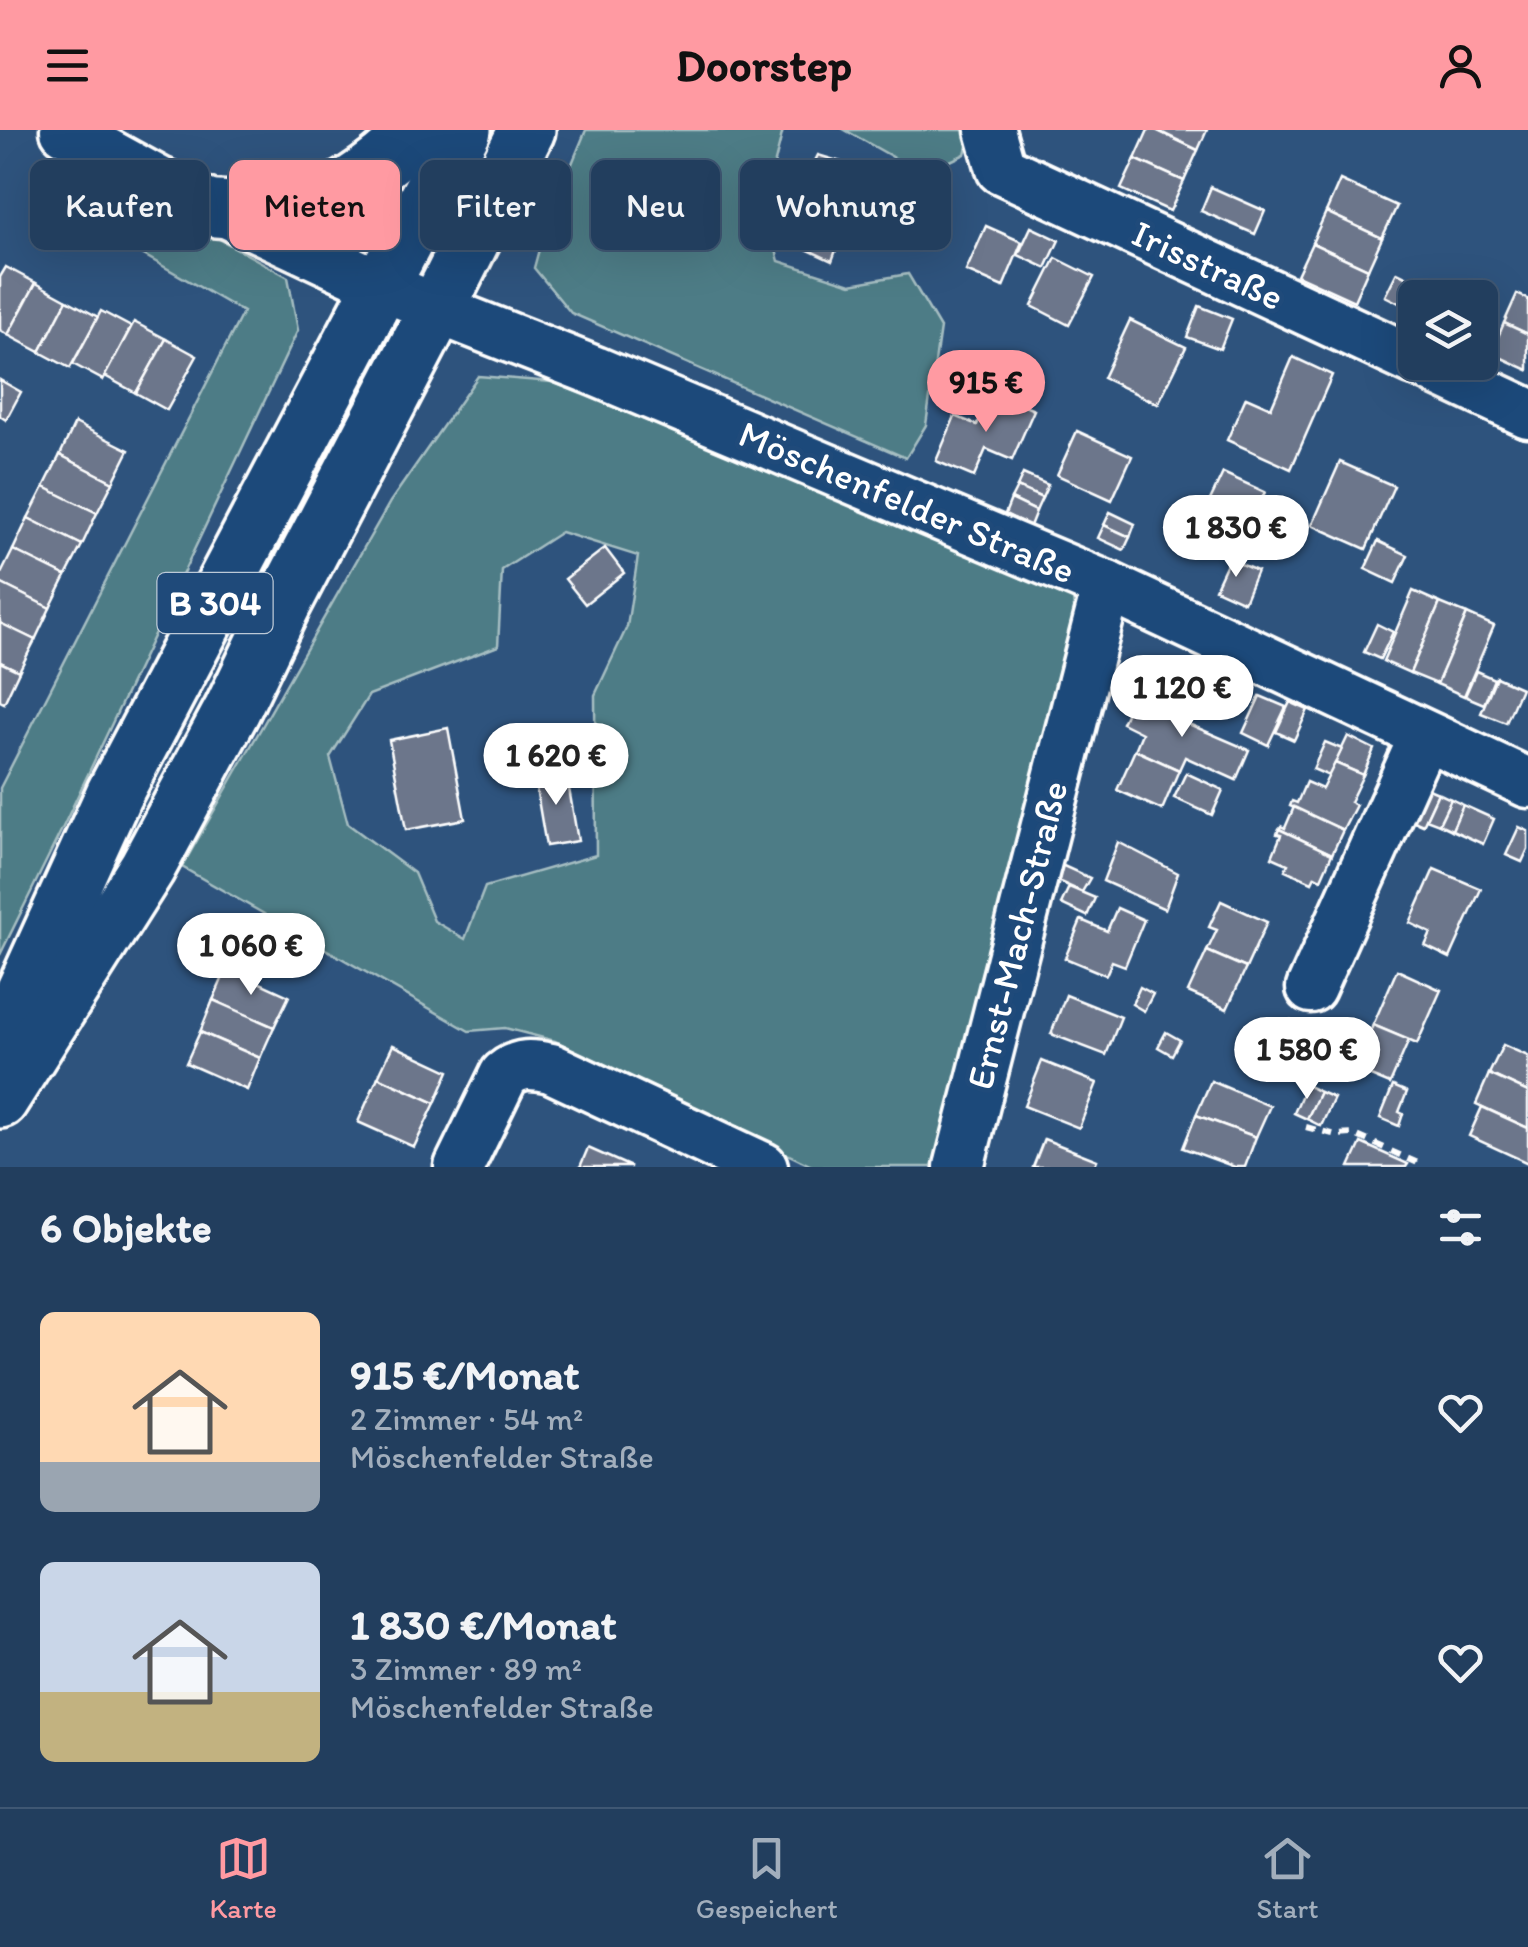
<!DOCTYPE html>
<html lang="de">
<head>
<meta charset="utf-8">
<style>
  body { margin:0; font-family:Itim,sans-serif; background:#2e4967; color:#f1f3f6; height:100vh; display:flex; flex-direction:column; font-size:38px; white-space:nowrap }
  * { box-sizing:border-box; margin:0 }
  p { font-size:32px; color:#a2aebc }
  .icon { flex:none; width:55px; height:55px; fill:none; stroke:currentColor; stroke-width:2; stroke-linecap:round; stroke-linejoin:round }
  .map { position:relative; height:1037px; overflow:hidden }
  .side { display:flex; flex-direction:column; background:#223e5e; flex:1 }
  .side>* { flex:none }
  .guide { position:absolute; left:30px; top:30px; width:1000px; height:90px; display:flex; gap:20px }
  .controls { position:absolute; left:1398px; top:150px; display:grid; gap:20px }
  .controls a { display:grid; place-items:center; width:100px; height:100px; border-radius:15px; background:#223e5e; box-shadow:0 10px 40px #0002,0 0 0 2px #3f5773; font-size:50px }
  .price { position:absolute; translate:-50% -85px; padding:0 22px; border-radius:35px; background:#fff; color:#222; font-size:32px; line-height:65px; filter:drop-shadow(0 2px 5px #0008) }
  .price::after { content:''; position:absolute; left:50%; top:60px; width:30px; height:22px; margin-left:-15px; background:inherit; clip-path:polygon(0 0,100% 0,50% 100%) }
  .price.active { background:#ff9aa2; color:#111 }
  ul { padding:0; list-style:none }
  li { display:flex; align-items:center; gap:30px; height:250px; padding:0 40px }
  li span { display:grid; place-items:center; flex:none; width:280px; height:200px; border-radius:15px; color:#555 }
  li>.icon { margin-inline-start:auto }
  span .icon { width:120px; height:120px; fill:#fffc; stroke-width:1 }
  li b { font-size:42px }
  h2 { display:flex; justify-content:space-between; align-items:center; height:120px; padding:0 40px; font-size:42px }
  .tag { padding:0 35px; border-radius:15px; background:#223e5e; box-shadow:0 10px 40px #0002,0 0 0 2px #3f5773; font-size:35px; line-height:90px }
  .tag.active { background:#ff9aa2; color:#111 }
  header { display:flex; justify-content:space-between; align-items:center; height:130px; padding:0 40px; background:#ff9aa2; color:#111; font-size:45px; font-weight:800 }
  .dock { display:flex; justify-content:space-around; align-items:center; height:140px; border-top:2px solid #3f5773; background:#223e5e; font-size:28px; color:#a2aebc }
  .dock a { display:grid; justify-items:center; gap:5px }
  .dock .active { color:#ff9aa2 }
  .map>svg:first-child { display:block }
</style>
</head>
<body>
<header><svg class="icon" aria-label="menu" viewBox="0 0 24 24"><path d="M4 6h16M4 12h16M4 18h16"/></svg>Doorstep<svg class="icon" aria-label="person" viewBox="0 0 24 24"><circle cx="12" cy="8" r="4"/><path d="M4 21q1-7 8-7t8 7"/></svg></header>
<div class="map">
<svg width="1528" height="1037" viewBox="0 0 1528 1037">
  <rect width="100%" height="100%" fill="#2e537d"/>
  <filter id="ink" filterUnits="userSpaceOnUse"><feTurbulence type="fractalNoise" baseFrequency=".01" numOctaves="2"/><feDisplacementMap in="SourceGraphic" scale="20" xChannelSelector="R" yChannelSelector="G"/><feConvolveMatrix kernelMatrix="1 2 1 2 8 2 1 2 1" color-interpolation-filters="sRGB"/></filter>
  <g filter="url(#ink)">
    <g fill="#4d7c86" stroke="#a6bec2" stroke-width="2.5" fill-rule="evenodd">
      <path d="M586,0h197l-19,76 15,55 72,23 57,-10 32,54 -14,97 -20,33 -335,-145 -37,-45 10,-37z"/>
      <path d="M845,0h126l-6,24 -42,20z"/>
      <path d="M76,30l212,117 10,53 -235,497 -63,128v-167l243,-476 -169,-97 -26,-28z"/>
      <path d="M478,246l74,6 520,212 4,26 -137,547h-125l-259,-126 -50,-13 -36,3 -287,-164 208,-365zM561,402l77,24 -11,71 -32,68 1,160 -111,32 -20,52 -31,-18 -20,-48 -66,-49 -18,-67 39,-62 129,-49 4,-76z"/>
    </g>
    <g fill="#6c768b" stroke="#fff" stroke-width="2.5">
      <path d="M1148,0h8l42,20 -14,31 -49,-22z"/>
      <path d="M1156,0h51l-9,20z"/>
      <path d="M818,25l23,7 23,14 33,7 -6,44 -44,-7 -15,41 -56,-26 12,-23 10,6 16,-35 -8,-4z"/>
      <path d="M1135,29l49,22 -14,30 -49,-22z"/>
      <path d="M1340,50l57,26 -15,32 -56,-26z"/>
      <path d="M1211,57l54,24 -10,23 -54,-23z"/>
      <path d="M1326,82l56,26 -14,31 -56,-26z"/>
      <path d="M986,96l36,16 -19,45 -37,-16z"/>
      <path d="M1031,97l28,13 -13,28 -28,-13z"/>
      <path d="M1312,113l56,26 -14,32 -57,-26z"/>
      <path d="M1056,128l38,19 -25,48 -37,-19z"/>
      <path d="M6,137l30,16 -28,52 -8,-5v-53z"/>
      <path d="M1397,142l50,24 -1,2h-31v13l-30,-15z"/>
      <path d="M36,153l31,17 -27,52 -32,-17z"/>
      <path d="M1517,164l11,5v35l-24,-11z"/>
      <path d="M67,170l31,17 -28,51 -30,-16z"/>
      <path d="M1199,176l33,13 -12,30 -33,-12z"/>
      <path d="M101,181l30,16 -28,53 -30,-16z"/>
      <path d="M1130,190l56,27 -28,57 -55,-26z"/>
      <path d="M134,192l32,17 -30,54 -31,-17z"/>
      <path d="M1504,193l24,11v36l-37,-17z"/>
      <path d="M166,209l31,17 -30,54 -31,-17z"/>
      <path d="M1293,227l39,18 -41,94 -64,-29 19,-43 25,11z"/>
      <path d="M0,250l21,12 -15,28 -6,-4z"/>
      <path d="M992,262l42,18 -22,50 -26,-11 -12,28 -38,-16 19,-45 22,9z"/>
      <path d="M75,293l54,27 -16,32 -53,-27z"/>
      <path d="M1077,301l55,25 -20,44 -55,-25z"/>
      <path d="M60,325l53,27 -16,31 -53,-26z"/>
      <path d="M1340,332l54,24 -28,63 -54,-24z"/>
      <path d="M1223,343l42,19 -29,61 -42,-19z"/>
      <path d="M1023,344l25,11 -6,13 -25,-11z"/>
      <path d="M44,357l53,26 -15,32 -54,-27z"/>
      <path d="M1017,357l25,11 -6,13 -25,-12z"/>
      <path d="M1011,369l25,12 -6,15 -25,-12z"/>
      <path d="M1110,382l25,12 -5,13 -26,-12z"/>
      <path d="M28,388l54,27 -16,31 -53,-26z"/>
      <path d="M1104,395l26,12 -6,13 -26,-12z"/>
      <path d="M1378,411l30,14 -13,28 -30,-14z"/>
      <path d="M605,418l19,25 -39,31 -20,-25z"/>
      <path d="M13,420l53,26 -16,32 -50,-25v-7z"/>
      <path d="M1229,429l28,12 -13,31 -29,-13z"/>
      <path d="M0,453l50,25 -15,32 -35,-17z"/>
      <path d="M1413,461l27,12 -30,70 -27,-12z"/>
      <path d="M1440,473l27,11 -30,70 -27,-11z"/>
      <path d="M1467,484l27,12 -30,70 -27,-12z"/>
      <path d="M0,493l35,17 -16,31 -19,-9z"/>
      <path d="M1377,494l16,8 -13,27 -16,-7z"/>
      <path d="M0,532l19,9 -15,32 -4,-2z"/>
      <path d="M1476,541l18,8 -10,25 -19,-8z"/>
      <path d="M1496,547l25,11 -15,35 -25,-10z"/>
      <path d="M1176,566l16,7 -8,19 65,28 -13,30 -51,-23 -6,13 -44,-20 7,-17 -20,-10 10,-22 20,9 2,-3 14,6z"/>
      <path d="M1260,566l26,11 -18,38 -25,-12z"/>
      <path d="M1290,572l18,8 -14,30 -18,-8z"/>
      <path d="M448,598l17,91 -59,11 -17,-90z"/>
      <path d="M1348,606l26,13 -11,26 -28,-12z"/>
      <path d="M1325,612l17,7 -13,27 -16,-7z"/>
      <path d="M1135,620l44,20 -17,40 -45,-20z"/>
      <path d="M1335,633l28,12 -13,27 6,3 -13,25 -53,-24 2,-5 5,2 9,-21 16,7z"/>
      <path d="M566,641l12,70 -32,5 -12,-70z"/>
      <path d="M1186,643l37,17 -11,25 -38,-17z"/>
      <path d="M1424,657l14,6 -15,32 -14,-6z"/>
      <path d="M1438,663l13,6 -12,25 -13,-5z"/>
      <path d="M1451,669l12,6 -11,25 -13,-6z"/>
      <path d="M1463,675l31,14 -11,25 -31,-14z"/>
      <path d="M1294,677l49,23 -11,24 -53,-25 2,-3 4,2z"/>
      <path d="M1519,697l9,4v18l-6,13 -16,-7z"/>
      <path d="M1279,699l53,25 -11,25 -6,-3 -3,6 -27,-12 3,-6 -16,-7 9,-22 -4,-1z"/>
      <path d="M1118,712l60,31 -13,36 -62,-28z"/>
      <path d="M1057,733l33,15 -8,14 -31,-14z"/>
      <path d="M1434,739l47,20 -31,69 -25,-12 6,-13 -21,-10z"/>
      <path d="M1069,757l26,11 -8,18 -26,-12z"/>
      <path d="M1221,771l46,21 -21,46 -39,-17 10,-21 -8,-3z"/>
      <path d="M1117,778l27,12 -19,46 -13,-5 -6,14 -41,-17 16,-38 26,11z"/>
      <path d="M1207,821l39,17 -19,41 -39,-17z"/>
      <path d="M227,838l62,28 -15,31 -61,-27z"/>
      <path d="M1397,840l44,20 -24,54 -44,-19z"/>
      <path d="M1140,857l13,7 -9,17 -12,-7z"/>
      <path d="M1066,865l55,22 -15,38 -55,-21z"/>
      <path d="M213,870l61,27 -14,31 -60,-26z"/>
      <path d="M1291,890l15,7 -22,47 -14,-6z"/>
      <path d="M1373,895l36,15 -19,44 -36,-15z"/>
      <path d="M200,902l60,26 -13,32 -61,-27z"/>
      <path d="M1166,902l14,8 -8,15 -14,-8z"/>
      <path d="M1268,903l14,7 -12,28 -15,-7z"/>
      <path d="M393,915l56,26 -14,32 -57,-26z"/>
      <path d="M1503,915l25,11v36l-39,-18z"/>
      <path d="M1042,931l55,22 -18,45 -55,-22z"/>
      <path d="M1489,944l39,18v36l-52,-24z"/>
      <path d="M378,947l57,26 -21,44 -56,-25z"/>
      <path d="M1211,951l59,25 -14,31 -60,-22z"/>
      <path d="M1306,955l14,7 -13,27 -13,-6z"/>
      <path d="M1393,956l14,6 -8,20 4,2 -4,12 -19,-8z"/>
      <path d="M1320,962l14,6 -13,28 -14,-7z"/>
      <path d="M1482,977l46,21v35l-59,-27z"/>
      <path d="M1196,985l60,22 -11,30h-10l-52,-19z"/>
      <path d="M1044,1009l53,21 -3,7h-61z"/>
      <path d="M1361,1013l47,21 -2,3h-56z"/>
      <path d="M588,1018l43,19h-51z"/>
    </g>
    <g fill="none" stroke-linecap="round" stroke-linejoin="round">
      <g stroke="#fff" stroke-width="55">
        <g id="minor">
          <path d="M65,0l95,52 223,104 54,23 158,62 512,215 421,197"/>
          <path d="M990,0l11,39 414,192"/>
          <path d="M1419,232l109,51"/>
          <path d="M1311,858l113,-252"/>
          <path d="M459,1037l45,-92c15,-13 28,-11 47,-7l212,99"/>
          <path d="M959,1037l148,-581"/>
        </g>
      </g>
      <g stroke="#fff" stroke-width="62">
        <g id="major">
          <path d="M216,79c20,1 43,5 63,3 48,-4 106,-47 138,-82"/>
          <path d="M0,915l114,-251 349,-664"/>
          <path d="M0,970l147,-232 85,-158 50,-104 155,-297 90,-179"/>
        </g>
      </g>
      <path stroke="#fff" stroke-width="6" stroke-dasharray="10 8" stroke-linecap="butt" d="M1306,997l30,8 17,-1 67,30 -1,3"/>
      <use href="#minor" stroke="#1f4a7a" stroke-width="48"/>
      <use href="#major" stroke="#1f4a7a" stroke-width="55"/>
    </g>
  </g>
  <g text-anchor="middle" stroke-width="10" stroke-linejoin="round" paint-order="stroke">
    <rect fill="#1f4a7a" stroke="#bcc9d7" stroke-width="2.5" x="157.5" y="443" width="115" height="60" rx="8"/>
    <g font-size="35" font-weight="bold" fill="#fff">
      <text x="215" y="485">B 304</text>
    </g>
    <g font-size="38" fill="#fff" stroke="#1f4a7a">
      <text transform="translate(1208 135) rotate(25)" y="13">Irisstraße</text>
      <text transform="translate(907 372) rotate(23)" y="13">Möschenfelder Straße</text>
      <text transform="translate(1017 805) rotate(-76)" y="13">Ernst-Mach-Straße</text>
    </g>
  </g>
</svg>
<div class="controls">
<a><svg class="icon" aria-label="layers" viewBox="0 0 24 24"><path d="M12 4l9 5-9 5-9-5zM3 14l9 5 9-5"/></svg></a>
</div>
<b class="price active" style="left:986px;top:305px">915 €</b>
<b class="price" style="left:1236px;top:450px">1 830 €</b>
<b class="price" style="left:1182px;top:610px">1 120 €</b>
<b class="price" style="left:556px;top:678px">1 620 €</b>
<b class="price" style="left:251px;top:868px">1 060 €</b>
<b class="price" style="left:1307px;top:972px">1 580 €</b>
<div class="guide">
<a class="tag">Kaufen</a>
<a class="tag active">Mieten</a>
<a class="tag">Filter</a>
<a class="tag">Neu</a>
<a class="tag">Wohnung</a>
</div>
</div>
<section class="side">
<h2>6 Objekte<svg class="icon" aria-label="filters" viewBox="0 0 24 24"><path d="M4 7h16M4 17h16"/><circle cx="9" cy="7" r="2"/><circle cx="15" cy="17" r="2"/></svg></h2>
<ul>
<li><span style="background:linear-gradient(#ffd9b3 75%,#9aa5b1 0)"><svg class="icon" aria-label="home" viewBox="0 0 24 24"><path d="M3 11l9-7 9 7M6 9v11h12V9"/></svg></span><div><b>915 €/Monat</b><p>2 Zimmer · 54 m²</p><p>Möschenfelder Straße</p></div><svg class="icon" aria-label="heart" viewBox="0 0 24 24"><path d="M12 20l-8-8c-3-5 5-10 8-4 3-6 11-1 8 4z"/></svg></li>
<li><span style="background:linear-gradient(#c9d6e8 65%,#c2b280 0)"><svg class="icon" aria-label="home" viewBox="0 0 24 24"><path d="M3 11l9-7 9 7M6 9v11h12V9"/></svg></span><div><b>1 830 €/Monat</b><p>3 Zimmer · 89 m²</p><p>Möschenfelder Straße</p></div><svg class="icon" aria-label="heart" viewBox="0 0 24 24"><path d="M12 20l-8-8c-3-5 5-10 8-4 3-6 11-1 8 4z"/></svg></li>
</ul>
</section>
<nav class="dock">
<a class="active"><svg class="icon" aria-label="map" viewBox="0 0 24 24"><path d="M3 6l6-2 6 2 6-2v14l-6 2-6-2-6 2zM9 4v14M15 6v14"/></svg>Karte</a>
<a><svg class="icon" aria-label="saved" viewBox="0 0 24 24"><path d="M7 4h10v16l-5-4-5 4z"/></svg>Gespeichert</a>
<a><svg class="icon" aria-label="home" viewBox="0 0 24 24"><path d="M3 11l9-7 9 7M6 9v11h12V9"/></svg>Start</a>
</nav>
</body>
</html>
